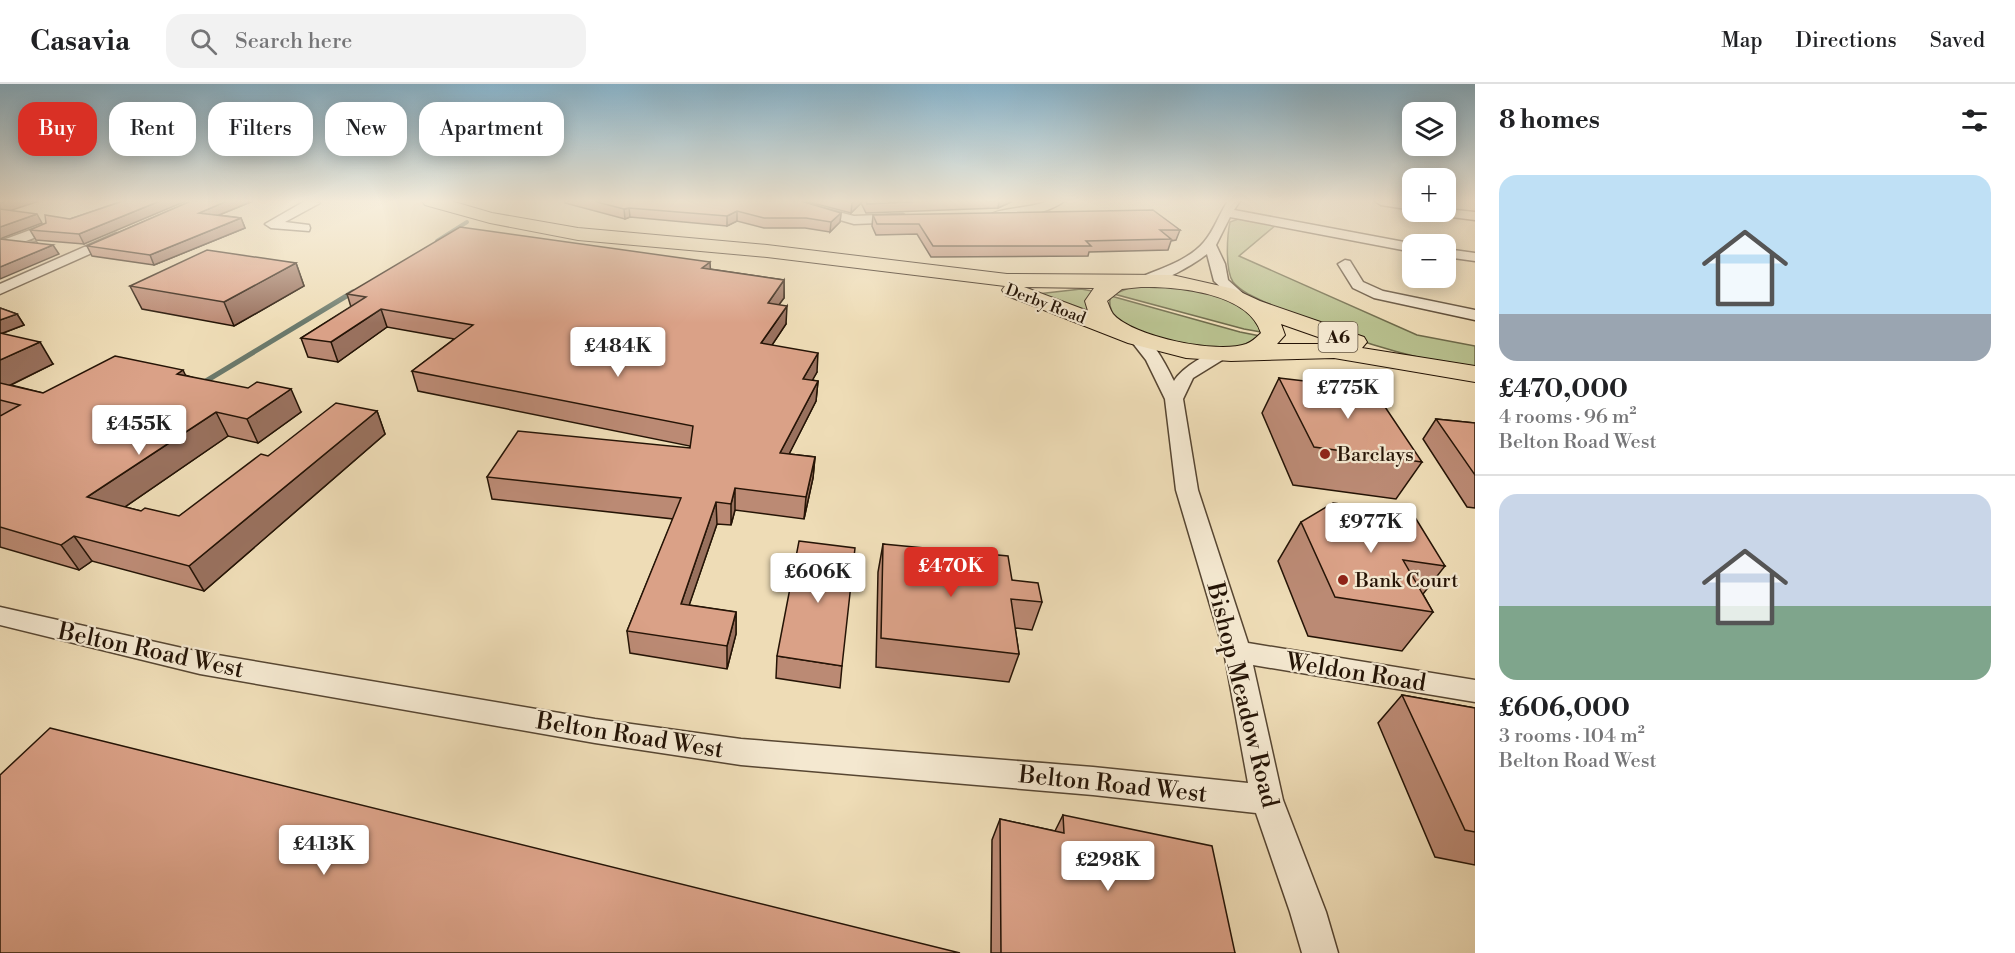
<!DOCTYPE html>
<html lang="en">
<head>
<meta charset="utf-8">
<style>
  body { margin:0; font-family:"Libre Bodoni",serif; background:#f2f2f2; color:#202124; height:100vh; display:flex; flex-direction:column; font-size:22px; white-space:nowrap }
  * { box-sizing:border-box; margin:0 }
  p { font-size:20px; color:#757577 }
  .icon { flex:none; width:33px; height:33px; fill:none; stroke:currentColor; stroke-width:2; stroke-linecap:round; stroke-linejoin:round }
  .map { position:relative; flex:1; overflow:hidden }
  .sheet { display:flex; flex-direction:column; background:#fff; width:540px }
  .sheet>* { flex:none }
  .hud { position:absolute; left:18px; top:18px; width:570px; height:54px; display:flex; gap:12px }
  .fabs { position:absolute; left:1402px; top:18px; display:grid; gap:12px }
  .fabs a { display:grid; place-items:center; width:54px; height:54px; border-radius:12px; background:#fff; box-shadow:0 3px 15px #0003; font-size:30px }
  .price { position:absolute; translate:-50% -51px; padding:0 14px; border-radius:6px; background:#fff; color:#222; font-size:20px; line-height:39px; filter:drop-shadow(0 2px 3px #0008) }
  .price::after { content:''; position:absolute; left:50%; top:36px; width:18px; height:14px; margin-left:-9px; background:inherit; clip-path:polygon(0 0,100% 0,50% 100%) }
  .price.on { background:#d93025; color:#fff }
  ul { padding:0; list-style:none }
  li { display:grid; align-content:center; gap:12px; height:318px; padding:0 24px }
  li+li { border-top:2px solid #e0e0e0 }
  li span { display:grid; place-items:center; height:186px; border-radius:18px; color:#555 }
  li>.icon { margin-inline-start:auto }
  span .icon { width:108px; height:108px; fill:#fffc; stroke-width:1 }
  li b { font-size:26px }
  h2 { display:flex; justify-content:space-between; align-items:center; height:72px; padding:0 24px; font-size:26px }
  .tag { padding:0 21px; border-radius:18px; background:#fff; box-shadow:0 3px 15px #0003; font-size:21px; line-height:54px }
  .tag.on { background:#d93025; color:#fff }
  header { display:flex; align-items:center; gap:36px; box-sizing:border-box; height:84px; padding:0 30px; background:#fff; border-bottom:2px solid #e0e0e0 }
  header strong { font-size:28px }
  nav { display:flex; gap:33px; margin-inline-start:auto; font-size:21px }
  .search { width:420px; height:54px; background:#f2f2f2; display:flex; align-items:center; gap:15px; box-sizing:border-box; padding:0 21px; border-radius:18px; color:#757577; font-size:22px }
  main { display:flex; flex:1; min-height:0 }
  .map>svg:first-child { display:block }
</style>
</head>
<body>
<header>
<strong>Casavia</strong>
<div class="search"><svg class="icon" aria-label="search" viewBox="0 0 24 24"><circle cx="10" cy="10" r="6"/><path d="M15 15l6 6"/></svg>Search here</div>
<nav><a>Map</a><a>Directions</a><a>Saved</a></nav>
</header>
<main>
<div class="map">
<svg width="1475" height="869" viewBox="0 0 1475 869">
  <rect width="100%" height="100%" fill="#eedcb6"/>
  <filter id="stains"><feTurbulence type="fractalNoise" baseFrequency=".00333" numOctaves="4"/><feColorMatrix values="0 0 0 0 .2 0 0 0 0 .09 0 0 0 0 .02 0 0 0 .5 -.17"/></filter>
  <radialGradient id="worn" r=".72"><stop offset=".6" stop-color="#630" stop-opacity="0"/><stop offset="1" stop-color="#630" stop-opacity=".3"/></radialGradient>
  <g fill="#b8c08e" stroke="#6e6a4a" stroke-width="1.5">
    <path d="M1241,134l35,7 -37,31 178,79 58,11v23c-79,-13 -155,-39 -227,-75 -5,-3 -11,-7 -15,-12 -8,-12 -6,-46 -3,-60z"/>
    <path d="M1139,200c41,4 103,3 122,48l-17,-3 -130,-35z"/>
    <path d="M1081,205l11,2 -5,9 3,12 -53,-18z"/>
    <path d="M1111,212l129,36 20,4c-9,7 -19,11 -30,12 -17,2 -82,-7 -96,-16 -13,-7 -29,-21 -23,-36z"/>
  </g>
  <g fill="none" stroke-linecap="round" stroke-linejoin="round">
    <path stroke="#6b796b" stroke-width="4" d="M437,157l30,-19"/>
    <path stroke="#6b796b" stroke-width="5" d="M201,300l152,-92"/>
    <g stroke="#574632" stroke-width="3">
      <g id="minor">
        <path d="M305,117l15,2 -35,19 24,3 1,3 -1,3 -38,-3 -6,-4z"/>
        <path d="M774,117h21l59,15 49,-2 6,4 -6,4 -49,2z"/>
        <path d="M1048,117h16c-12,11 -62,24 -74,14 8,-7 43,-7 58,-14z"/>
        <path d="M1228,117h12l-6,9 181,34h-2v8l-183,-35 -14,28 9,19 3,16 19,17 3,3 -3,3h-10l-23,-22 -7,-27c-13,10 -50,33 -66,29l-2,-3 2,-3c21,-9 48,-17 63,-35 11,-13 15,-28 24,-41z"/>
        <path d="M1375,117l38,1v8l-32,-5z"/>
        <path d="M1446,125l29,3v8l-31,-4 -6,-4h8z"/>
        <path d="M44,141l5,1 1,3 -1,3 -23,9 10,1 2,3 -2,3 -28,-1 -7,-4 2,-3z"/>
        <path d="M116,149l5,1 2,3 -2,3 -121,54v-10z"/>
        <path d="M1446,165l29,4v8l-29,-4z"/>
        <path d="M1345,176l5,1 13,21 20,9 92,19v10l-101,-22 -21,-10 -15,-24z"/>
        <path d="M1136,248c16,4 31,35 38,49 7,-13 40,-34 55,-31l3,4 -39,24 -10,21 15,91 50,153 227,37v22l-222,-37 30,135 43,112 12,41h-36l-12,-41 -34,-99 -163,-18 -352,-30 -146,-22 -395,-69 -200,-49v-18l200,45 395,67 146,20 352,28 155,16 -24,-131 -48,-162 -11,-91 -19,-39 -18,-23z"/>
      </g>
    </g>
    <g stroke="#251406" stroke-width="2">
      <path id="highway" d="M422,117h29l41,12 86,15 189,17 240,29 165,1 62,14 26,12 104,36 3,5 -5,6 113,18v16l-141,-24 -103,3 -45,-3 -58,-15 -123,-48 -3,-5 3,-4 -238,-29 -189,-17 -88,-17 -65,-18zM1024,203l70,1 -9,13 3,10zM1141,203c36,-1 108,6 120,46 -5,5 -10,9 -15,11 -29,10 -113,-7 -133,-30 -3,-4 -4,-9 -6,-13l15,-12zM1281,240l57,20h-61l8,-9z"/>
    </g>
    <use href="#minor" fill="#f4e8d0" fill-rule="evenodd"/>
    <use href="#highway" fill="#eedcb6" fill-rule="evenodd"/>
  </g>
  <g fill="#bb8a74" stroke="#251406" stroke-width="1.5">
    <path d="M123,117l-39,43 -48,-4 -6,-10 40,-11z"/>
    <path d="M191,117h62l-34,14 22,3 4,10 -91,37 -62,-9 -5,-10z"/>
    <path d="M565,117h236l40,12 -1,9 -10,10 -25,-4h-41l-27,-7 -10,5 -97,-9 -5,2 -60,-16z"/>
    <path d="M805,117h208l-15,7 -132,5 -5,-10 -10,10z"/>
    <path d="M873,131l307,15 -4,10 -5,1 -3,9 -79,2 -1,4 -157,1 -14,-23 -41,1 -4,-9z"/>
    <path d="M296,179l8,23 -70,40 -92,-17 -12,-23z"/>
    <path d="M710,185l74,11v18l-5,6 7,20 -14,21 45,27 -5,8 6,1 -2,20 -27,53 26,3 -2,21 -9,41 -69,-9 -4,15 -14,-1 -28,81 47,7v22l-9,35 -97,-16 -3,-22 46,-112 -181,-20 -5,-22 203,-29v-2l-272,-55 -6,-20 42,-32 -67,-12 -49,35 -30,-5 -7,-19 50,-31 -4,-13z"/>
    <path d="M0,224l17,6 7,11 -23,9 52,30 -42,21 32,8 142,-18 116,37 -43,31 -30,-7 -103,71 16,4 38,5 89,-60 109,-45 8,23 -181,157 -112,-30 -13,9 -79,-23z"/>
    <path d="M1279,294l143,84 -26,37 -103,-14 -31,-72z"/>
    <path d="M1436,335l39,4v85l-8,-1 -44,-68z"/>
    <path d="M1301,438l144,44 -22,28 10,18 -31,39 -94,-15 -30,-75z"/>
    <path d="M883,460l129,36 30,22 -10,28 -17,-2 4,26 -10,28 -133,-15 2,-95z"/>
    <path d="M777,572l65,10 -2,22 -64,-10z"/>
    <path d="M1402,611l73,13v157l-40,-8 -57,-134z"/>
    <path d="M1063,731l172,138h-244l1,-113 8,-21 55,12z"/>
  </g>
  <g fill="#99715e" stroke="#251406" stroke-width="1.5">
    <path d="M6,117h33l-39,13v-11z"/>
    <path d="M160,117h26l-102,43 -5,-10z"/>
    <path d="M227,117h26l-51,21 -3,-9z"/>
    <path d="M854,117h8l-1,2 -10,10 1,-10z"/>
    <path d="M999,117h14l-15,7z"/>
    <path d="M629,124l1,9 -5,2 -1,-10z"/>
    <path d="M737,127v10l-10,5v-10z"/>
    <path d="M841,129l-1,9 -10,10 1,-10z"/>
    <path d="M37,130l5,9 -40,15 -2,4v-15z"/>
    <path d="M241,134l4,10 -91,37 -4,-10z"/>
    <path d="M53,161l6,9 -59,25v-12z"/>
    <path d="M710,178l1,18 -9,-12z"/>
    <path d="M296,179l8,23 -70,40 -10,-24z"/>
    <path d="M784,196v18l-17,23 1,-18z"/>
    <path d="M787,222l-1,18 -26,39 1,-20z"/>
    <path d="M381,225l6,18 -49,35 -7,-20z"/>
    <path d="M17,230l7,11 -24,9v-14z"/>
    <path d="M40,258l13,22 -53,26v-30z"/>
    <path d="M818,269l-1,19 -15,27 1,-20z"/>
    <path d="M183,286l11,23 -17,-19z"/>
    <path d="M818,297l-2,20 -37,73 1,-21z"/>
    <path d="M291,305l10,23 -43,31 -11,-24z"/>
    <path d="M377,327l8,23 -181,157 -15,-25z"/>
    <path d="M216,328l12,24 -125,86 -16,-25z"/>
    <path d="M815,373l-2,21 -9,41 2,-22z"/>
    <path d="M735,404v22l-4,15v-21z"/>
    <path d="M716,418l1,22 -35,102 -1,-22z"/>
    <path d="M74,452l18,25 -13,9 -18,-25z"/>
    <path d="M736,528v22l-9,35v-23z"/>
  </g>
  <g fill="#daa187" stroke="#251406" stroke-width="1.5">
    <path d="M123,117h37l-81,33 -49,-4 16,-7 -1,-8 25,4z"/>
    <path d="M191,117h36l-28,12 42,5 -91,37 -63,-9z"/>
    <path d="M593,117h208l40,12 -10,9 -25,-4h-42l-27,-7 -10,5 -98,-8 -5,1z"/>
    <path d="M866,117h64l-63,3z"/>
    <path d="M0,125l37,5 -37,13z"/>
    <path d="M1153,126l27,20h-20l11,9 -85,2 5,5h-158l-14,-22h-42l-4,-9z"/>
    <path d="M460,143l250,35 -8,6 82,12 -16,23 19,3 -26,37 57,10 -15,26 15,2 -38,72 35,4 -9,40 -71,-9 -4,16 -15,-2 -35,102 55,8 -9,34 -100,-15 54,-133 -194,-21 31,-46 172,17 3,-22 -281,-55 61,-46 -92,-16 -50,33 -30,-4 65,-41 -19,-3z"/>
    <path d="M0,155l53,6 -53,22z"/>
    <path d="M207,166l89,13 -72,39 -94,-16z"/>
    <path d="M0,224l17,6 -17,6z"/>
    <path d="M0,249l40,9 -40,18z"/>
    <path d="M115,272l68,14 -6,4 71,14 9,-6 34,7 -44,30 -31,-7 -129,85 54,14 4,-3 34,8 82,-62 7,2 68,-53 41,8 -188,155 -115,-30 -13,9 -61,-18v-111l20,-11 -20,-5v-17l43,10z"/>
    <path d="M1279,294l94,11 49,73 -108,-15z"/>
    <path d="M1436,335l39,4v52z"/>
    <path d="M1333,419l80,11 32,52 -42,-6 30,52 -98,-15 -34,-75z"/>
    <path d="M799,457l56,7 -13,118 -65,-10z"/>
    <path d="M883,460l125,12 4,24 26,3 4,19 -31,-3 8,55 -138,-16z"/>
    <path d="M1402,611l73,13v124l-10,-2z"/>
    <path d="M50,644l910,225h-960v-178z"/>
    <path d="M1063,731l149,31 23,107h-234l-1,-134 64,14z"/>
  </g>
  <linearGradient id="sky" x2="0" y2="1"><stop stop-color="#88b7d1"/><stop offset="0.49" stop-color="#f7efde"/><stop offset="1" stop-color="#f7efde" stop-opacity="0"/></linearGradient>
  <rect width="1475" height="239" fill="url(#sky)"/>
  <g fill="#8f2418" stroke="#f4e8d0" stroke-width="2">
    <circle cx="1325" cy="370" r="6"/>
    <circle cx="1343" cy="496" r="6"/>
  </g>
  <g text-anchor="middle" stroke-width="4.5" stroke-linejoin="round" paint-order="stroke">
    <g font-size="16" fill="#251406" stroke="#f4e8d0">
      <text transform="translate(1046 219) rotate(21)" y="6">Derby Road</text>
    </g>
    <rect fill="#f4e8d0" stroke="#635443" stroke-width="1.5" x="1318.5" y="238" width="39" height="30" rx="4.5"/>
    <g font-size="18" font-weight="bold" fill="#251406">
      <text x="1338" y="259">A6</text>
    </g>
    <g font-size="20" fill="#251406" stroke="#f4e8d0" text-anchor="start">
      <text x="1337" y="377">Barclays</text>
      <text x="1355" y="503">Bank Court</text>
    </g>
    <g font-size="24" fill="#251406" stroke="#f4e8d0">
      <text transform="translate(151 566) rotate(12)" y="8">Belton Road West</text>
      <text transform="translate(1356 588) rotate(9)" y="8">Weldon Road</text>
      <text transform="translate(1243 611) rotate(76)" y="8">Bishop Meadow Road</text>
      <text transform="translate(630 651) rotate(9)" y="8">Belton Road West</text>
      <text transform="translate(1113 700) rotate(6)" y="8">Belton Road West</text>
    </g>
  </g>
  <rect width="100%" height="100%" filter="url(#stains)"/>
  <rect width="100%" height="100%" fill="url(#worn)"/>
</svg>
<div class="fabs">
<a><svg class="icon" aria-label="layers" viewBox="0 0 24 24"><path d="M12 4l9 5-9 5-9-5zM3 14l9 5 9-5"/></svg></a>
<a>+</a>
<a>−</a>
</div>
<b class="price" style="left:618px;top:294px">£484K</b>
<b class="price" style="left:1348px;top:336px">£775K</b>
<b class="price" style="left:139px;top:372px">£455K</b>
<b class="price" style="left:1371px;top:470px">£977K</b>
<b class="price on" style="left:951px;top:514px">£470K</b>
<b class="price" style="left:818px;top:520px">£606K</b>
<b class="price" style="left:324px;top:792px">£413K</b>
<b class="price" style="left:1108px;top:808px">£298K</b>
<div class="hud">
<a class="tag on">Buy</a>
<a class="tag">Rent</a>
<a class="tag">Filters</a>
<a class="tag">New</a>
<a class="tag">Apartment</a>
</div>
</div>
<section class="sheet">
<h2>8 homes<svg class="icon" aria-label="filters" viewBox="0 0 24 24"><path d="M4 7h16M4 17h16"/><circle cx="9" cy="7" r="2"/><circle cx="15" cy="17" r="2"/></svg></h2>
<ul>
<li><span style="background:linear-gradient(#bfe0f5 75%,#9aa5b1 0)"><svg class="icon" aria-label="home" viewBox="0 0 24 24"><path d="M3 11l9-7 9 7M6 9v11h12V9"/></svg></span><div><b>£470,000</b><p>4 rooms · 96 m²</p><p>Belton Road West</p></div></li>
<li><span style="background:linear-gradient(#c9d6e8 60%,#7fa58c 0)"><svg class="icon" aria-label="home" viewBox="0 0 24 24"><path d="M3 11l9-7 9 7M6 9v11h12V9"/></svg></span><div><b>£606,000</b><p>3 rooms · 104 m²</p><p>Belton Road West</p></div></li>
</ul>
</section>
</main>
</body>
</html>
